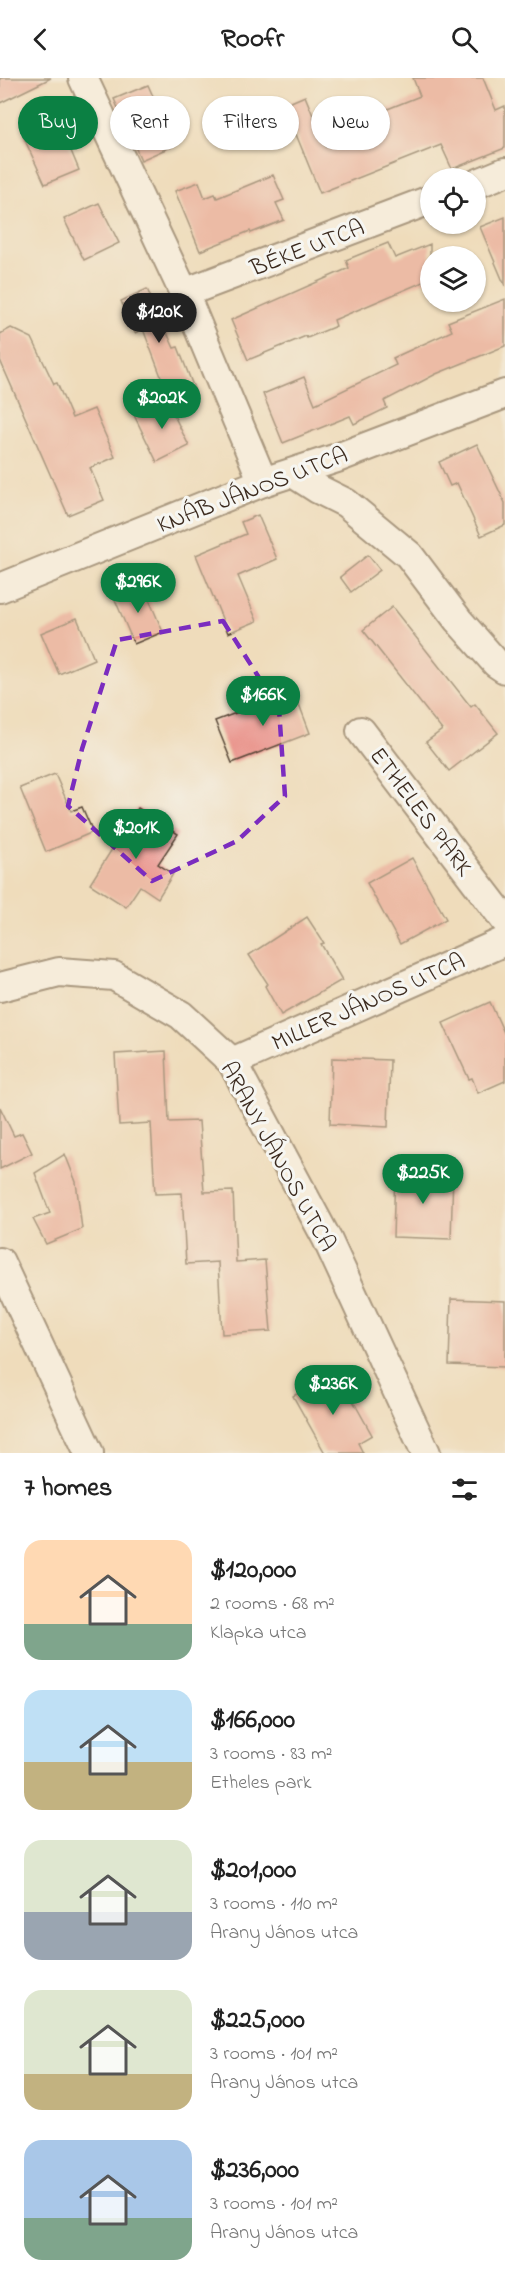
<!DOCTYPE html>
<html lang="en">
<head>
<meta charset="utf-8">
<style>
  body { margin:0; font-family:"Indie Flower",sans-serif; background:#f2f2f2; color:#222; height:100vh; display:flex; flex-direction:column; font-size:22px; white-space:nowrap }
  * { box-sizing:border-box; margin:0 }
  p { font-size:20px; color:#767676 }
  .icon { flex:none; width:33px; height:33px; fill:none; stroke:currentColor; stroke-width:2; stroke-linecap:round; stroke-linejoin:round }
  .map { position:relative; height:1375px; overflow:hidden }
  .sheet { display:flex; flex-direction:column; background:#fff; flex:1 }
  .sheet>* { flex:none }
  .hud { position:absolute; left:18px; top:18px; width:470px; height:54px; display:flex; gap:12px }
  .tools { position:absolute; left:420px; top:90px; display:grid; gap:12px }
  .tools a { display:grid; place-items:center; width:66px; height:66px; border-radius:50%; background:#fff; box-shadow:0 2px 4px #0004; font-size:30px }
  .price { position:absolute; translate:-50% -51px; padding:0 14px; border-radius:21px; background:#0b8043; color:#fff; font-size:20px; line-height:39px; filter:drop-shadow(0 2px 3px #0008) }
  .price::after { content:''; position:absolute; left:50%; top:36px; width:18px; height:14px; margin-left:-9px; background:inherit; clip-path:polygon(0 0,100% 0,50% 100%) }
  .price.selected { background:#222; color:#fff }
  ul { padding:0; list-style:none }
  li { display:flex; align-items:center; gap:18px; height:150px; padding:0 24px }
  li span { display:grid; place-items:center; flex:none; width:168px; height:120px; border-radius:18px; color:#555 }
  li>.icon { margin-inline-start:auto }
  span .icon { width:72px; height:72px; fill:#fffc; stroke-width:1 }
  li b { font-size:26px }
  h2 { display:flex; justify-content:space-between; align-items:center; height:72px; padding:0 24px; font-size:26px }
  .tag { padding:0 21px; border-radius:27px; background:#fff; box-shadow:0 2px 4px #0004; font-size:21px; line-height:54px }
  .tag.selected { background:#0b8043; color:#fff }
  header { display:flex; justify-content:space-between; align-items:center; height:78px; padding:0 24px; background:#fff; font-size:27px; font-weight:700 }
  .map>svg:first-child { display:block }
</style>
</head>
<body>
<header><svg class="icon" aria-label="back" viewBox="0 0 24 24"><path d="M15 5l-7 7 7 7"/></svg>Roofr<svg class="icon" aria-label="search" viewBox="0 0 24 24"><circle cx="10" cy="10" r="6"/><path d="M15 15l6 6"/></svg></header>
<div class="map">
<svg width="505" height="1375" viewBox="0 0 505 1375">
  <rect width="100%" height="100%" fill="#f6f6f2"/>
  <filter id="ink" filterUnits="userSpaceOnUse"><feTurbulence type="fractalNoise" baseFrequency=".0167" numOctaves="2"/><feDisplacementMap in="SourceGraphic" scale="12" xChannelSelector="R" yChannelSelector="G"/><feConvolveMatrix kernelMatrix="1 2 1 2 8 2 1 2 1" color-interpolation-filters="sRGB"/></filter>
  <filter id="wash" filterUnits="userSpaceOnUse"><feTurbulence type="fractalNoise" baseFrequency=".008" numOctaves="4" result="noise"/><feDisplacementMap in="SourceGraphic" scale="24" xChannelSelector="R" yChannelSelector="G"/><feGaussianBlur stdDeviation="1.35" result="paint"/><feColorMatrix in="noise" values="0 0 0 0 0 0 0 0 0 0 0 0 0 0 0 0 0 1.4 0 .05"/><feComposite in="paint" operator="in"/></filter>
  <g filter="url(#wash)">
    <rect width="100%" height="100%" fill="#efdcbb"/>
    <g id="blocks">
      <g fill="#e99289">
        <path d="M0,0h51l-51,25z"/>
        <path d="M413,0h70l13,32 9,-4v42l-53,21 -11,-24 -121,48 -36,-88 21,-9 21,51 38,-16 -9,-21 20,-8 5,10 40,-16z"/>
        <path d="M148,7l8,18 4,-1 13,28 -4,2 6,13 -34,15 -27,-61z"/>
        <path d="M62,41l11,26 -4,1 10,24 -34,14 -22,-48z"/>
        <path d="M273,97l11,25 -8,3 8,17 -33,13 -1,-2 -50,20 -25,-60 24,-9 6,16 10,-4 2,4z"/>
        <path d="M99,125l20,40 -35,17 -20,-41z"/>
        <path d="M505,139v69l-25,-59z"/>
        <path d="M388,165l7,15 35,-14v35l-96,41 2,6 -29,12 -1,-2 -58,24 -17,-40 118,-52 -3,-8z"/>
        <path d="M147,211l27,59 4,-1 17,44 -25,9 -27,-71 -8,4 -14,-32z"/>
        <path d="M505,221v47l-69,28 -52,27 3,7 -33,16 -4,-8 -67,27 -20,-49 41,-17 11,27 81,-39 -3,-7 59,-27 -4,-9z"/>
        <path d="M11,250l21,10 22,46 3,-1 15,35 22,-9 21,48 -25,11 14,32 -36,15 -68,-155v-26z"/>
        <path d="M166,321l23,47 -32,16 -23,-47z"/>
        <path d="M477,366l28,59v22l-24,11 -24,-53 -7,3 -11,-24z"/>
        <path d="M258,437l19,44 -39,17 19,45 -29,12 -32,-78 50,-21 -5,-12z"/>
        <path d="M368,477l12,15 -29,22 -11,-15z"/>
        <path d="M142,505l21,49 -29,12 -21,-49z"/>
        <path d="M392,529l79,100 4,-3 23,29 -49,38 -23,-29 16,-12 -79,-100z"/>
        <path d="M77,540l17,41 -35,15 -18,-41z"/>
        <path d="M294,613l16,42 -78,30 -17,-42z"/>
        <path d="M55,696l16,37 11,-4 11,25 -47,20 -26,-64z"/>
        <path d="M138,730l40,26 -20,30 15,10 -15,24 -18,-12 -14,21 -36,-23z"/>
        <path d="M412,780l34,61 -46,25 -33,-61z"/>
        <path d="M307,839l17,26 -3,1 21,36 -61,35 -16,-29 3,-2 -19,-29z"/>
        <path d="M490,924l15,33v46l-27,12 -6,-15 -3,1 -26,-56z"/>
        <path d="M166,973l3,71 30,-1 5,71 29,-1 3,71 29,-2 6,71 -49,3 -4,-72 -32,2 -4,-71 -27,1 -4,-71 -32,2 -4,-71z"/>
        <path d="M332,980l58,2 -2,67 -58,-3z"/>
        <path d="M0,1029l14,29 8,-3 10,20 -32,16z"/>
        <path d="M65,1076l11,28 6,47 -36,15 -13,-25 17,-6 -15,-40z"/>
        <path d="M395,1093l58,2 -2,66 -58,-2z"/>
        <path d="M451,1221l54,2v66l-56,-2z"/>
        <path d="M337,1294l35,63 -14,8 5,10h-38l-32,-57z"/>
      </g>
    </g>
  </g>
  <g filter="url(#ink)">
    <use href="#blocks" fill-opacity="0" stroke="#564536" stroke-width="1.5"/>
    <g fill="none" stroke-linecap="round" stroke-linejoin="round">
      <g stroke="#564536" stroke-width="32">
        <g id="street">
          <path d="M83,0l101,215 79,189"/>
          <path d="M476,106l29,-12"/>
          <path d="M184,215l246,-93"/>
          <path d="M293,395l25,16 28,14 63,52 49,65 38,43 9,6"/>
          <path d="M0,510l263,-106 74,-24 168,-64"/>
          <path d="M361,653l144,189"/>
          <path d="M0,909l59,-15 55,4 67,39 51,47 95,177 99,214"/>
          <path d="M232,984l273,-121"/>
          <path d="M0,1184l89,191"/>
        </g>
      </g>
      <use href="#street" stroke="#fff" stroke-width="28"/>
    </g>
  </g>
  <path d="M0 0H505V1375H0ZM223,543l56,88 6,87 -48,45 -85,40 -84,-75 14,-57 35,-109z" fill="#efdcbb" fill-opacity=".55" fill-rule="evenodd"/>
  <path fill="none" stroke="#7b2cbf" stroke-width="4.5" stroke-dasharray="12 8" stroke-linejoin="round" d="M223,543l56,88 6,87 -48,45 -85,40 -84,-75 14,-57 35,-109z"/>
  <g text-anchor="middle" stroke-width="6" stroke-linejoin="round" paint-order="stroke">
    <g font-size="24" fill="#3b2a1e" stroke="#f6f6f2">
      <text transform="translate(307 169) rotate(-21)" y="8">BÉKE UTCA</text>
      <text transform="translate(252 411) rotate(-21)" y="8">KNÁB JÁNOS UTCA</text>
      <text transform="translate(422 733) rotate(53)" y="8">ETHELES PARK</text>
      <text transform="translate(368 923) rotate(-24)" y="8">MILLER JÁNOS UTCA</text>
      <text transform="translate(279 1078) rotate(61)" y="8">ARANY JÁNOS UTCA</text>
    </g>
  </g>
</svg>
<div class="tools">
<a><svg class="icon" aria-label="locate" viewBox="0 0 24 24"><circle cx="12" cy="12" r="6"/><path d="M12 2v4M12 18v4M2 12h4M18 12h4"/></svg></a>
<a><svg class="icon" aria-label="layers" viewBox="0 0 24 24"><path d="M12 4l9 5-9 5-9-5zM3 14l9 5 9-5"/></svg></a>
</div>
<b class="price selected" style="left:159px;top:266px">$120K</b>
<b class="price" style="left:162px;top:352px">$202K</b>
<b class="price" style="left:138px;top:536px">$296K</b>
<b class="price" style="left:263px;top:649px">$166K</b>
<b class="price" style="left:136px;top:782px">$201K</b>
<b class="price" style="left:423px;top:1127px">$225K</b>
<b class="price" style="left:333px;top:1338px">$236K</b>
<div class="hud">
<a class="tag selected">Buy</a>
<a class="tag">Rent</a>
<a class="tag">Filters</a>
<a class="tag">New</a>
</div>
</div>
<section class="sheet">
<h2>7 homes<svg class="icon" aria-label="filters" viewBox="0 0 24 24"><path d="M4 7h16M4 17h16"/><circle cx="9" cy="7" r="2"/><circle cx="15" cy="17" r="2"/></svg></h2>
<ul>
<li><span style="background:linear-gradient(#ffd9b3 70%,#7fa58c 0)"><svg class="icon" aria-label="home" viewBox="0 0 24 24"><path d="M3 11l9-7 9 7M6 9v11h12V9"/></svg></span><div><b>$120,000</b><p>2 rooms · 68 m²</p><p>Klapka utca</p></div></li>
<li><span style="background:linear-gradient(#bfe0f5 60%,#c2b280 0)"><svg class="icon" aria-label="home" viewBox="0 0 24 24"><path d="M3 11l9-7 9 7M6 9v11h12V9"/></svg></span><div><b>$166,000</b><p>3 rooms · 83 m²</p><p>Etheles park</p></div></li>
<li><span style="background:linear-gradient(#dfe7d0 60%,#9aa5b1 0)"><svg class="icon" aria-label="home" viewBox="0 0 24 24"><path d="M3 11l9-7 9 7M6 9v11h12V9"/></svg></span><div><b>$201,000</b><p>3 rooms · 110 m²</p><p>Arany János utca</p></div></li>
<li><span style="background:linear-gradient(#dfe7d0 70%,#c2b280 0)"><svg class="icon" aria-label="home" viewBox="0 0 24 24"><path d="M3 11l9-7 9 7M6 9v11h12V9"/></svg></span><div><b>$225,000</b><p>3 rooms · 101 m²</p><p>Arany János utca</p></div></li>
<li><span style="background:linear-gradient(#a9c7e8 65%,#7fa58c 0)"><svg class="icon" aria-label="home" viewBox="0 0 24 24"><path d="M3 11l9-7 9 7M6 9v11h12V9"/></svg></span><div><b>$236,000</b><p>3 rooms · 101 m²</p><p>Arany János utca</p></div></li>
</ul>
</section>
</body>
</html>
